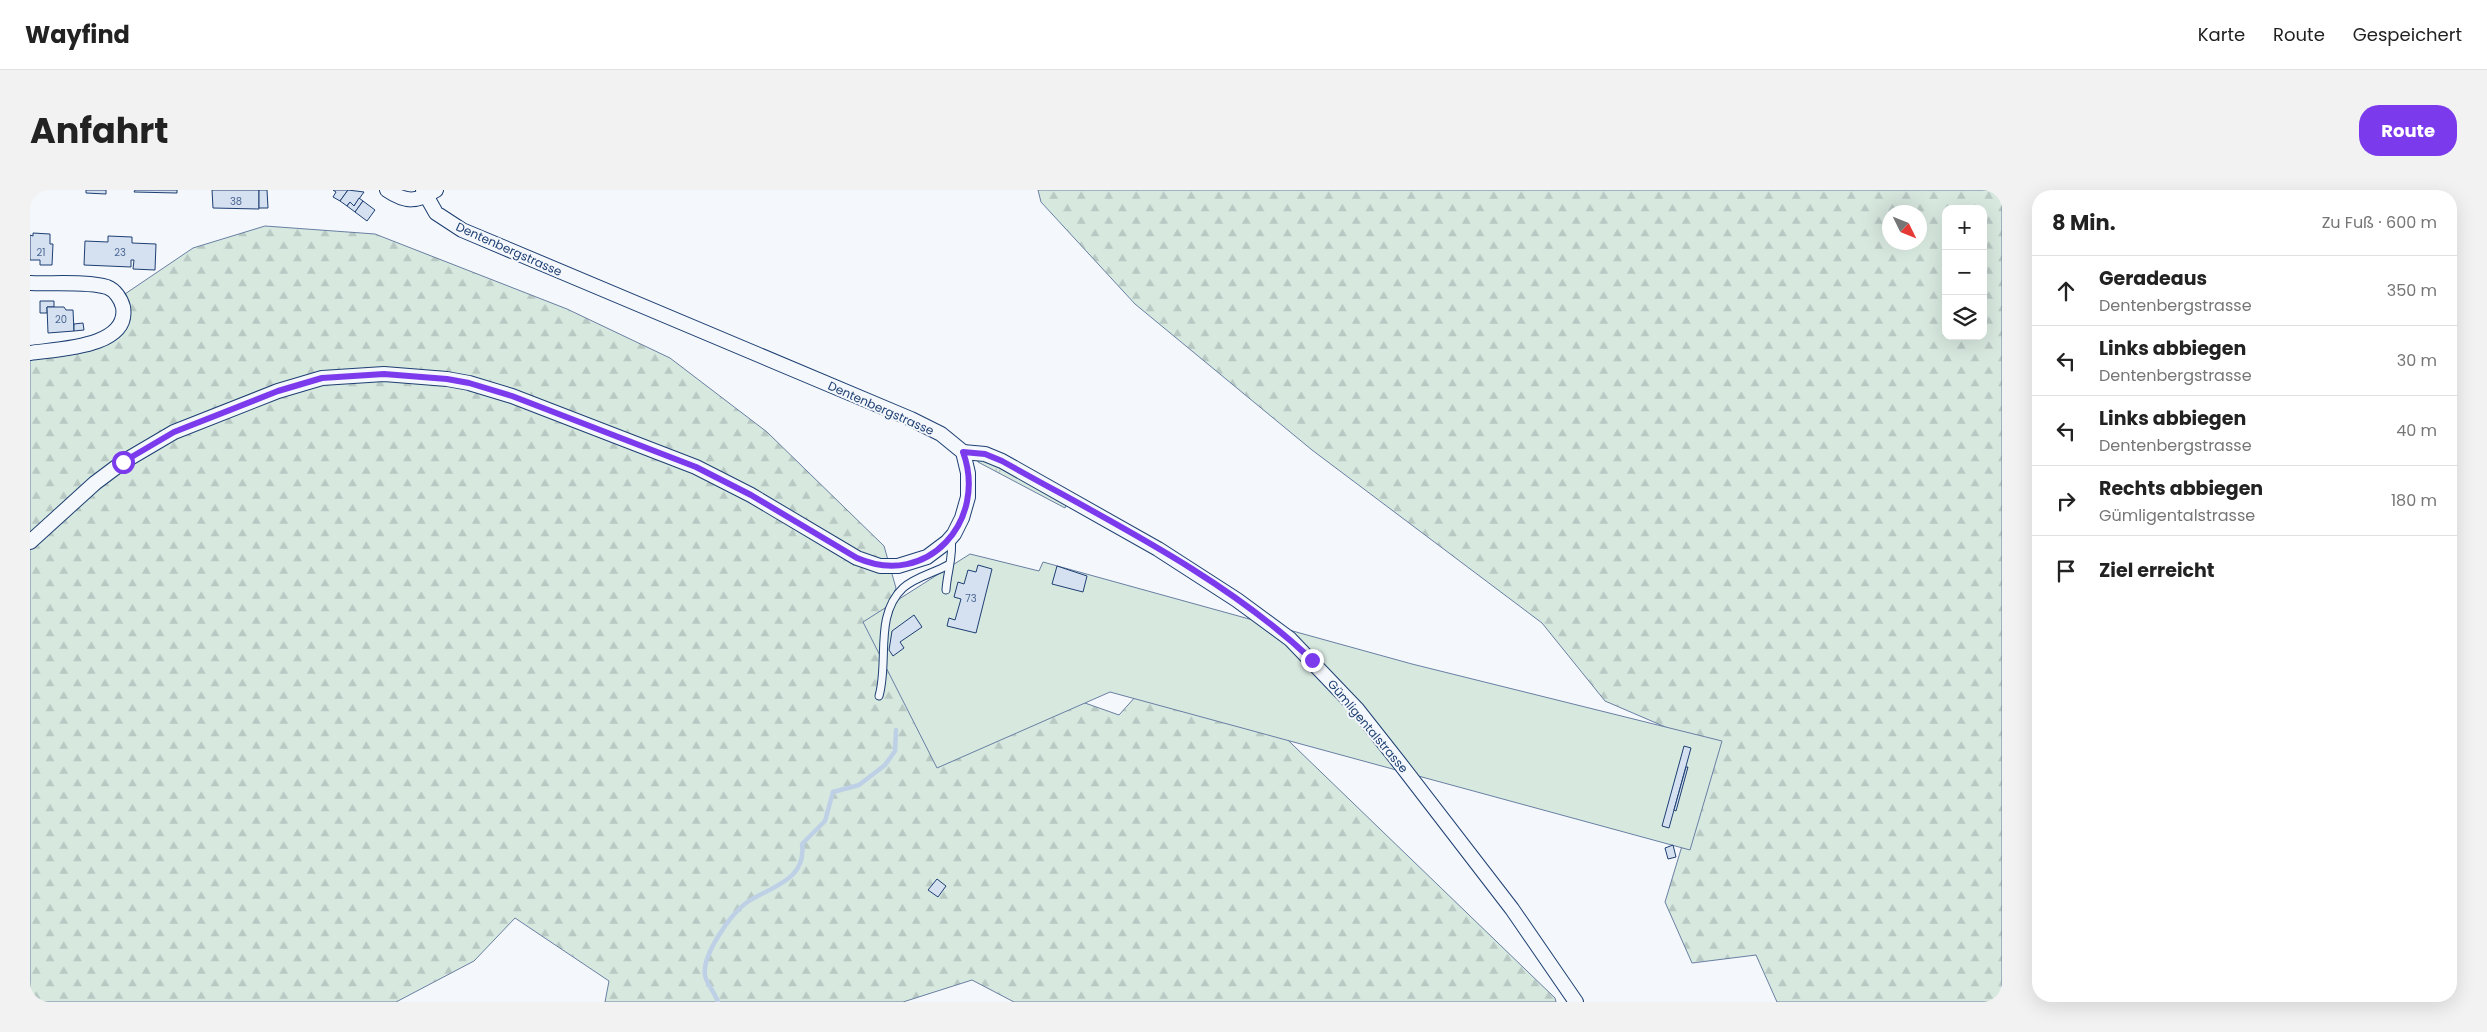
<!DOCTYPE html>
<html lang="de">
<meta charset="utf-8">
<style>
:root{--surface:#fff;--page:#f2f2f2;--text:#222;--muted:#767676;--line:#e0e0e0;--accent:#7c3aed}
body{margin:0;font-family:Poppins,sans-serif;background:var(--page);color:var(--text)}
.controls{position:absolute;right:15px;top:15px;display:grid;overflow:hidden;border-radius:10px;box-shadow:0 5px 20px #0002}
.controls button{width:45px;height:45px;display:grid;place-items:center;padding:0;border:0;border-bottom:1px solid var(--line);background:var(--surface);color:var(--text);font:25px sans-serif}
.compass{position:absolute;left:1852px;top:15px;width:45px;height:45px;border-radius:50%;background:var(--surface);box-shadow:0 5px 20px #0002;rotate:133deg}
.stop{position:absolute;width:15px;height:15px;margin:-11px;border:4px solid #7c3aed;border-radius:50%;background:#fff}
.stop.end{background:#7c3aed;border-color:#fff;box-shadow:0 1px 5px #0008}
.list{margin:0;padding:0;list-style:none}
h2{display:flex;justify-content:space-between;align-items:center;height:65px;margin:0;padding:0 20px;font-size:21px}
h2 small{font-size:16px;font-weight:400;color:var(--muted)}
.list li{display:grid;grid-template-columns:32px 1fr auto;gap:15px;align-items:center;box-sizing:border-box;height:70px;padding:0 20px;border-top:1px solid var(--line)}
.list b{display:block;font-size:19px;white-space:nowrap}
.list p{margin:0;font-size:16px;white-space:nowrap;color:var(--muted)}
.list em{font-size:16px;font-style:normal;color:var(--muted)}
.icon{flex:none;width:28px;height:28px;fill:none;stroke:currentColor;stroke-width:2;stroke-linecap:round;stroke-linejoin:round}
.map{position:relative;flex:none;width:1972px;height:812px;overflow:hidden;border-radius:20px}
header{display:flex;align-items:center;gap:30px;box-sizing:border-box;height:70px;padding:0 25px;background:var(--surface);border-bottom:1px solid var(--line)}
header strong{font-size:24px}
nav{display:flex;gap:28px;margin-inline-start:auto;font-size:18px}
.intro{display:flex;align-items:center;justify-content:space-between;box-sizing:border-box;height:120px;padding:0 30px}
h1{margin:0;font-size:35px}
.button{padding:12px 22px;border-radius:20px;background:var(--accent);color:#fff;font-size:18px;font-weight:700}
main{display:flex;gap:30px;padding:0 30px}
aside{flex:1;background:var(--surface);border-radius:20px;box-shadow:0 5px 20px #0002}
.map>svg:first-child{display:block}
.grass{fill:url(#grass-tufts);stroke:#687fa3}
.forest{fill:url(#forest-firs);stroke:#687fa3;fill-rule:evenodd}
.green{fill:#d7e8df;stroke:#687fa3}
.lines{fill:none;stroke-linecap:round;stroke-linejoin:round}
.stream{stroke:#bed0e5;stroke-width:4.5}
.building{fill:#d5e0f0;stroke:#1d3f73}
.service-casing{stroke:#1d3f73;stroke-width:9}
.minor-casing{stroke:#1d3f73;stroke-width:16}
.service{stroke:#f4f7fb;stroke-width:7}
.minor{stroke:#f4f7fb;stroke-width:14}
.route{stroke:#7c3aed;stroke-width:6}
.labels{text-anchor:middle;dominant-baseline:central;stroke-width:4;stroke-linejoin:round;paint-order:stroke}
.number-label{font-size:10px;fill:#4b6792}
.street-label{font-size:12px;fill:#1d3f73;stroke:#f4f7fb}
</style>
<header>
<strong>Wayfind</strong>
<nav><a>Karte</a><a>Route</a><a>Gespeichert</a></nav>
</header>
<div class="intro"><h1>Anfahrt</h1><a class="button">Route</a></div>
<main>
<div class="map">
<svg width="1972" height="812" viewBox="0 0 1972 812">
<defs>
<pattern id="grass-tufts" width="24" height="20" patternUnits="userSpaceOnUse" patternTransform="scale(1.25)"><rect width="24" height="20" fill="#d7e8df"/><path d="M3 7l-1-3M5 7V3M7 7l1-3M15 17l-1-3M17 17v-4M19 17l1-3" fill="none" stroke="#b8c8c3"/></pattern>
<pattern id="forest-firs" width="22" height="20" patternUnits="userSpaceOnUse" patternTransform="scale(1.25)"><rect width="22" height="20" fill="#d7e8df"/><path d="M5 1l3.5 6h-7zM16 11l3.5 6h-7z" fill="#b8c8c3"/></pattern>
</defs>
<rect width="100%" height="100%" fill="#f4f7fb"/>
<path class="grass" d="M947,269L964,272L1038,312L1035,318L948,272Z"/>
<g class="forest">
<path d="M1008,0H1972V812H1747L1726,765L1662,773L1635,712L1682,557L1575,511L1512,433L1282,260L1105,114L1011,12ZM1916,19H1953V146H1916ZM1860,22H1890V52H1860Z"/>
<path d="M235,36L345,44L537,119L640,168L737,242L854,356L866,398L857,419L984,488L1089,525L1124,486L1234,527L1525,808L1526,812H984L942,790L873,812H575L579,791L485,728L444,771L366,812H0V163L83,143L89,108L163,58Z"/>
</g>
<path class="green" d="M940,364L1009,381L1013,372L1382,474L1692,551L1660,660L1080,502L907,578L833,432Z"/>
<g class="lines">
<path class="stream" d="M688,812C685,803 675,791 675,785C672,765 700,725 716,713C739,697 777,691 772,654L795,631L803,602L829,595L855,575L865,561L866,540"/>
</g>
<g class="building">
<path d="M56,0H76V4L56,3Z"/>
<path d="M105,0H147V3L104,2Z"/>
<path d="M182,0H229V19L183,18Z"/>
<path d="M229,0H237L238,18H229Z"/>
<path d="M303,0H318L310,11L303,7L306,2Z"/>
<path d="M318,0L334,2L324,16L320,12L317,16L310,11Z"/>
<path d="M329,8L333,11L325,22L317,16L320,12L324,16Z"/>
<path d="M333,11L345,20L337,31L325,22Z"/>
<path d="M3,43L20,44V54H23L22,75H10V70H0V45L3,46Z"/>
<path d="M78,46L102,47V53L126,54L125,80L103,79L104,70H101V77L54,75L55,51L78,52Z"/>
<path d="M10,111H24V117H17V123H10Z"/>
<path d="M17,117H34L36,120H43L44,141L18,143Z"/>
<path d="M53,133L54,140L44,141V134Z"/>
<path d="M948,375L962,379L946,443L917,436L919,428L925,430L931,409L924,407L928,392L934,394L938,380L946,382Z"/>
<path d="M1027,376L1057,386L1053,402L1022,394Z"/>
<path d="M884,425L892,437L870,452L874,458L863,466L859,460L862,441Z"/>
<path d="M1654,556L1661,558L1639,638L1632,636Z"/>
<path d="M1656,577H1658L1646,621L1644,620Z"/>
<path d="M1643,655L1646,667L1638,669L1635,658Z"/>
<path d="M907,689L916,696L908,707L898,700Z"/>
</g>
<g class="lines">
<g class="service-casing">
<g id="service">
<path d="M916,400C917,383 924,364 921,349"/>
<path d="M849,506C859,472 844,425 873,398C885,387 904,383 918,375"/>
</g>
</g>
<g class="minor-casing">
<g id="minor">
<path d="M357,0C376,13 387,12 406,0"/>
<path d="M0,93C20,94 59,91 77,97C85,100 91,109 93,117C100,158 26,159 0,163"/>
<path d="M933,262L955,264L972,271L1128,359L1207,410L1260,449L1327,519L1368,571L1482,719L1546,812"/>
<path d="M0,352L65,293L93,272L144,242L248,201L292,188L354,184L417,189L439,193L482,206L666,277L721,305L827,368L850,376H868L897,367L917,352L924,344L932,328L938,307V283L933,262L911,244L881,229L432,40L406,23L393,0"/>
</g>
</g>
<use href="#service" class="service"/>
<use href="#minor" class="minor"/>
</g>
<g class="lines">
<path class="route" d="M93,272L144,242L248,201L292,188L354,184L417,189L439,193L482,206L666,277L721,305L827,368C898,399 958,330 933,262L955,264L972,271C1077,330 1195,387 1282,470"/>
</g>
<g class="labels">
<g class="number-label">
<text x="206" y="11">38</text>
<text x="11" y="62">21</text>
<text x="90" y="62">23</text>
<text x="31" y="129">20</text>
<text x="941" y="408">73</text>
</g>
<g class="street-label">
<text transform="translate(479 59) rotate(24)">Dentenbergstrasse</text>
<text transform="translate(851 218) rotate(24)">Dentenbergstrasse</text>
<text transform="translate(1338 536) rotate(50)">Gümligentalstrasse</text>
</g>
</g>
</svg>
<div class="controls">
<button>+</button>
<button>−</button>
<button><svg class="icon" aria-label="layers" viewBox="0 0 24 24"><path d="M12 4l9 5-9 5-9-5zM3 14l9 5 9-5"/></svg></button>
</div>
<svg class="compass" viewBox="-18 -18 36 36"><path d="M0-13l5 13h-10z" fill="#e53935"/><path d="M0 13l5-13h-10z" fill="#767676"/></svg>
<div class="stop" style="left:93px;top:272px"></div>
<div class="stop end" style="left:1282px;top:470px"></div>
</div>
<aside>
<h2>8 Min.<small>Zu Fuß · 600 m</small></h2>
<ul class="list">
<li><svg class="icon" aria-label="ahead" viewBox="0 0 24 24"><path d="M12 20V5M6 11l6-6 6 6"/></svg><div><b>Geradeaus</b><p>Dentenbergstrasse</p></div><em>350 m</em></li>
<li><svg class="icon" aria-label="left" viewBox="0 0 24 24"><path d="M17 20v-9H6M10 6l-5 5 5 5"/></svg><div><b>Links abbiegen</b><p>Dentenbergstrasse</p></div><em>30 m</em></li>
<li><svg class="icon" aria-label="left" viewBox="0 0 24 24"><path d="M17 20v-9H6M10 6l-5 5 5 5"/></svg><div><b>Links abbiegen</b><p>Dentenbergstrasse</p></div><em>40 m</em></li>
<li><svg class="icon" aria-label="right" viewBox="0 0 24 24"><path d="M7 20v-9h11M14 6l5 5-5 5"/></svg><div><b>Rechts abbiegen</b><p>Gümligentalstrasse</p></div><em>180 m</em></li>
<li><svg class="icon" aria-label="arrive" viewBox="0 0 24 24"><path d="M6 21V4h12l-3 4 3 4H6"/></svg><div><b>Ziel erreicht</b></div></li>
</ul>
</aside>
</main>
